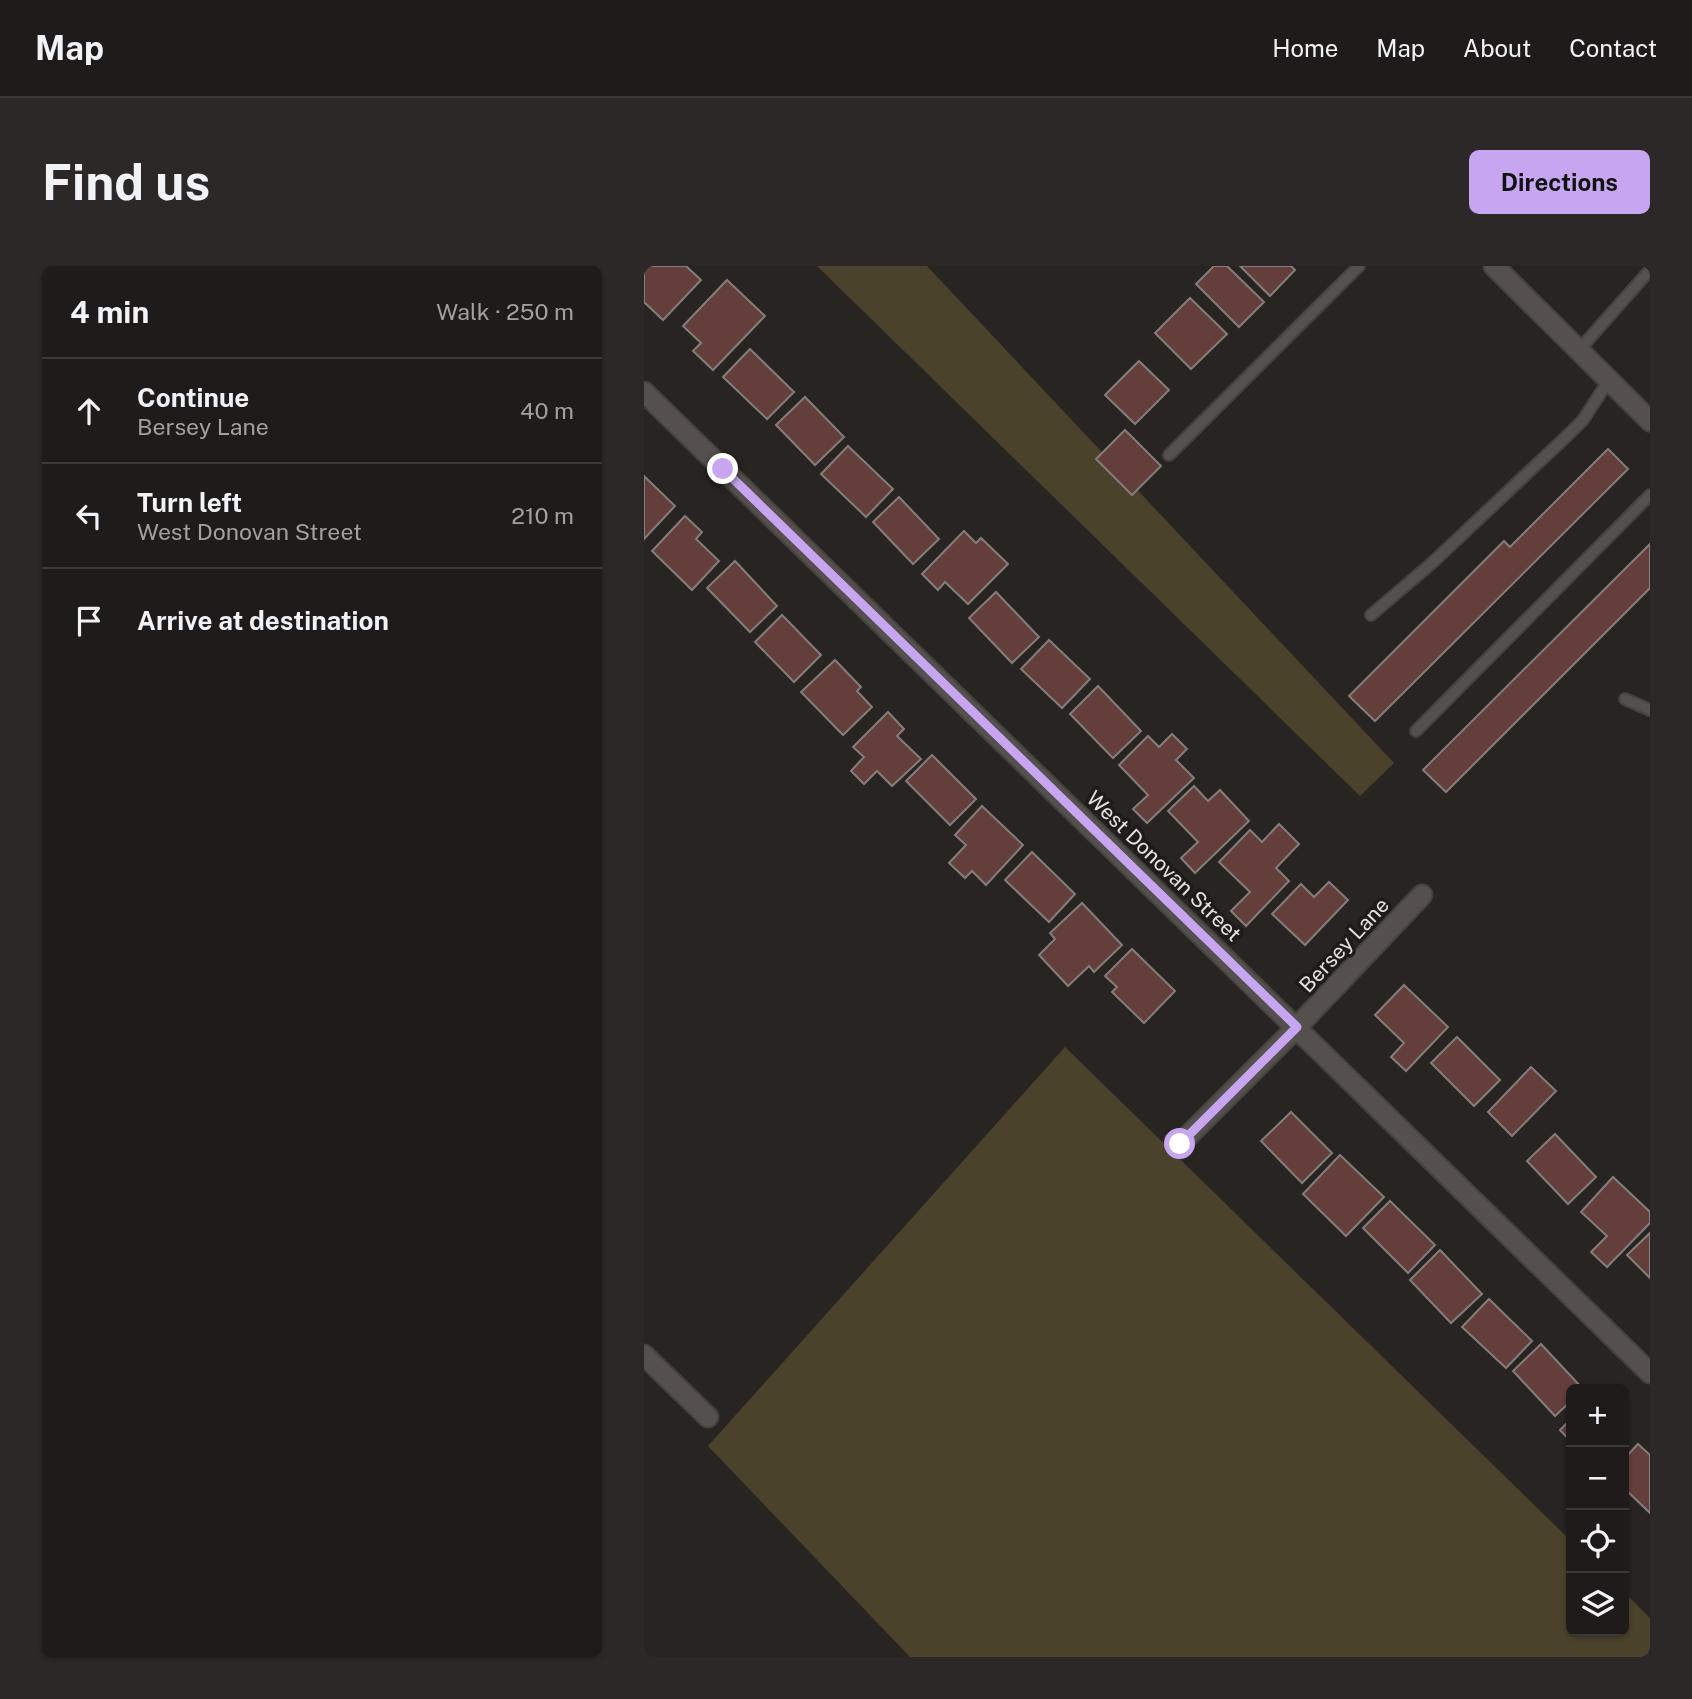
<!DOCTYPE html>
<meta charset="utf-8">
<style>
:root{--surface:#1e1b1a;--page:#2b2827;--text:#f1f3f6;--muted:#a1a1a2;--line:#3c3939;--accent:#c6a6f0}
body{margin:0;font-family:"Public Sans",sans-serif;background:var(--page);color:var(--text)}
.controls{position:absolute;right:21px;bottom:21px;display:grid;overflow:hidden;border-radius:10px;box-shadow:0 2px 5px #0004}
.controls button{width:63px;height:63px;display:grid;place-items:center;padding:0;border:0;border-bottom:2px solid var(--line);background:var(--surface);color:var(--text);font:35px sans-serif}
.stop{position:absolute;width:21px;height:21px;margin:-16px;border:5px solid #c6a6f0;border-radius:50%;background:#fff}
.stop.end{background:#c6a6f0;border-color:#fff;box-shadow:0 2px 7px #0008}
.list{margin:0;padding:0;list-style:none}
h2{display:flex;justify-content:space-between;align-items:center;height:91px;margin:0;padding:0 28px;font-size:30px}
h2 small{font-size:23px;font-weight:400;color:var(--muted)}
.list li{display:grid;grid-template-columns:46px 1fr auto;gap:21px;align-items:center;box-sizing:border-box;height:105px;padding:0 28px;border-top:2px solid var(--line)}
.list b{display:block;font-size:26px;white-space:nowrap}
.list p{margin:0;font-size:23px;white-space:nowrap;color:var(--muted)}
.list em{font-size:23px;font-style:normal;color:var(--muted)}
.icon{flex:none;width:38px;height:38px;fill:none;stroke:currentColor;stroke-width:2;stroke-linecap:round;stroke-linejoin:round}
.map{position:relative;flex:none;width:1006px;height:1391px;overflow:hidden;border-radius:10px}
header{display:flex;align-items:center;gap:42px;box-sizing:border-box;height:98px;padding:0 35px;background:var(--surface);border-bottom:2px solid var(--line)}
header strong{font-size:33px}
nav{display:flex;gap:38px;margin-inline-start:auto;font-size:24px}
.intro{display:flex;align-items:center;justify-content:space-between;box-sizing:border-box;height:168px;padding:0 42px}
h1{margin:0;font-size:49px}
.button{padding:18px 32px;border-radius:10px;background:var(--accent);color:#111;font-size:24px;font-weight:700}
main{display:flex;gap:42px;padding:0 42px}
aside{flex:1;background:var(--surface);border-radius:10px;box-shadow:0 2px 5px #0004}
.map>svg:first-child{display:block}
.green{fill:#4b422c}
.building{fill:#643e3a;stroke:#837d7c;stroke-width:2}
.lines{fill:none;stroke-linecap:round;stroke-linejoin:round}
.service-casing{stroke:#44413f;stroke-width:14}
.minor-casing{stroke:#44413f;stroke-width:23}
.service{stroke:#55504e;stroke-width:10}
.minor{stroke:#55504e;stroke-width:19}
.route{stroke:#c6a6f0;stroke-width:9}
.labels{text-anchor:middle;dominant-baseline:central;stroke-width:7;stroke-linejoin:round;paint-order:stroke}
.street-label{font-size:21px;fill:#e5e2e1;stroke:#1f1b19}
</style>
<header>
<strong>Map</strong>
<nav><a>Home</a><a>Map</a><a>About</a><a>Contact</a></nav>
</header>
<div class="intro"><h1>Find us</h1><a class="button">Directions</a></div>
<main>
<aside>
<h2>4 min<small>Walk · 250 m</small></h2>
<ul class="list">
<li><svg class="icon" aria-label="ahead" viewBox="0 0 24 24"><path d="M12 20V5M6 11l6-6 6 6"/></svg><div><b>Continue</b><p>Bersey Lane</p></div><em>40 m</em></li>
<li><svg class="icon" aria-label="left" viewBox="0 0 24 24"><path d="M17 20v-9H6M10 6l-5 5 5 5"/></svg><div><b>Turn left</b><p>West Donovan Street</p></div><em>210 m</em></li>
<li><svg class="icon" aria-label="arrive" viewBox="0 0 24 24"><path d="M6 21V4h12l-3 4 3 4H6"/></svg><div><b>Arrive at destination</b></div></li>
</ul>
</aside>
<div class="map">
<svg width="1006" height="1391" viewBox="0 0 1006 1391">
<rect width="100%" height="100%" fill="#282422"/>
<g class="green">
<path d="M173,0H283L750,497L716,530Z"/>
<path d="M421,781L927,1275V1365H980V1326L1006,1352V1391H266L64,1180Z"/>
</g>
<g class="building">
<path d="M0,0H42L57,14L19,54L0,36Z"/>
<path d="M570,0H583L620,36L595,61L552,18Z"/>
<path d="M596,0H647L651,4L626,30Z"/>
<path d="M83,14L121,50L69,104L49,85L57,77L39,60Z"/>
<path d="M546,32L583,68L547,103L511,67Z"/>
<path d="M106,83L150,126L123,153L79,111Z"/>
<path d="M495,95L525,124L491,158L461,129Z"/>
<path d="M161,131L200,171L171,199L132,159Z"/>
<path d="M481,164L517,200L488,229L452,193Z"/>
<path d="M204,180L249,223L222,251L177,208Z"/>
<path d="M964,183L984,203L731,455L705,430L860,275L866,281Z"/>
<path d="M0,210L31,240L0,273Z"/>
<path d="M255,231L295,273L269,298L229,256Z"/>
<path d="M41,250L58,266L52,273L75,295L48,324L8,285Z"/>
<path d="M320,265L332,277L337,272L364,298L324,338L301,316L294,324L278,308Z"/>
<path d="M1006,278V322L802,526L779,504Z"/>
<path d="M91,295L133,340L106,366L63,322Z"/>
<path d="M352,326L395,371L368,397L325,352Z"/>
<path d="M138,349L177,389L150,416L111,376Z"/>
<path d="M405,374L446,413L418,442L377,403Z"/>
<path d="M191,394L217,421L213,425L228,441L199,469L157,426Z"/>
<path d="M454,420L497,465L469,492L426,448Z"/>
<path d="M244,446L260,463L253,470L277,493L248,520L233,505L220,518L207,505L220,491L209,481Z"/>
<path d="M528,468L543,483L532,494L550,512L503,557L489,543L504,529L475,499L504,470L515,481Z"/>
<path d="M288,489L332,533L306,559L262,515Z"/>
<path d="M550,520L564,535L576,524L605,555L551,607L537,592L554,576L524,545Z"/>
<path d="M338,540L379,579L342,619L328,605L321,612L305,597L322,579L311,569Z"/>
<path d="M635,558L655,578L632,602L645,615L602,660L587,645L606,626L575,596L606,564L618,576Z"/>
<path d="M388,586L431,628L405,656L361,614Z"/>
<path d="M685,616L704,634L661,679L628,648L657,618L670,631Z"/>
<path d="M438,637L478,679L450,706L445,700L424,720L395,689L411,673L406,667Z"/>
<path d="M488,683L531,725L500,757L468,726L473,721L461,710Z"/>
<path d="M760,719L804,761L762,805L747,791L760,777L731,749Z"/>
<path d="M813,771L856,814L830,840L787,797Z"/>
<path d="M887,801L912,825L868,870L844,846Z"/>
<path d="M647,846L688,887L658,917L617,875Z"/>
<path d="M911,868L952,911L924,938L883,895Z"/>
<path d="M696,889L740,931L702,970L659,928Z"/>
<path d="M969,911L1006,946V957L963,1001L947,986L963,970L937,946Z"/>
<path d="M746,935L791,979L764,1007L719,962Z"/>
<path d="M1006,967V1012L983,989Z"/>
<path d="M796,984L838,1028L807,1057L766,1014Z"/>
<path d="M845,1033L888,1075L862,1102L818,1061Z"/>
<path d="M897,1078L939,1123H927V1135L911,1150L869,1105Z"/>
<path d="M927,1153V1176L916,1164Z"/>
<path d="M994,1178L1006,1189V1247L980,1222V1193Z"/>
</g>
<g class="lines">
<g class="service-casing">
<g id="service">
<path d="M935,84L1006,4"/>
<path d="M525,189L715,0"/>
<path d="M727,349L788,297L926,167L939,154L965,114"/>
<path d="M981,433L1006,444"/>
<path d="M772,465L1006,229"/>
</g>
</g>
<g class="minor-casing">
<g id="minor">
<path d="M850,0L1006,155"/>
<path d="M0,126L1006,1107"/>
<path d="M536,878L653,761L778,629"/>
<path d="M0,1089L64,1151"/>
</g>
</g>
<use href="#service" class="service"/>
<use href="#minor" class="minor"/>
</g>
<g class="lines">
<path class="route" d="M79,203L653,761L536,878"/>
</g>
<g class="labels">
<g class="street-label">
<text transform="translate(520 600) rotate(44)">West Donovan Street</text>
<text transform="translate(700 679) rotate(-47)">Bersey Lane</text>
</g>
</g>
</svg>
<div class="controls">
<button>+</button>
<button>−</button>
<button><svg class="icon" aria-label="locate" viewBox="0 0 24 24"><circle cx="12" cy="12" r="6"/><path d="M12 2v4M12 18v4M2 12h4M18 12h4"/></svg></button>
<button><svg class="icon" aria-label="layers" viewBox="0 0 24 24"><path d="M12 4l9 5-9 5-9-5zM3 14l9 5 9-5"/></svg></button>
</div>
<div class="stop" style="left:536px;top:878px"></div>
<div class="stop end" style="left:79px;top:203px"></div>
</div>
</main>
